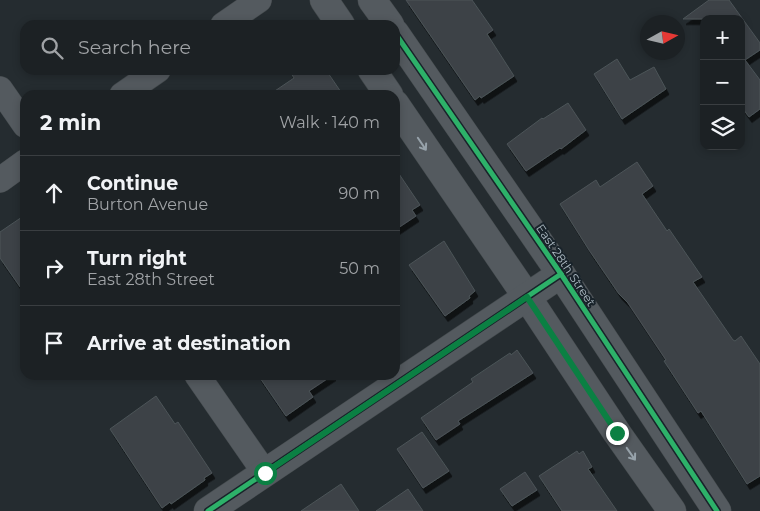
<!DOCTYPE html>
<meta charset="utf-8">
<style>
:root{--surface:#1c2124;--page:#25292c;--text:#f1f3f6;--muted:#a0a3a6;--line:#3a3e41}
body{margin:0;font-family:Montserrat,sans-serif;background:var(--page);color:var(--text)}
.controls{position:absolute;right:15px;top:15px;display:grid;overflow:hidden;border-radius:10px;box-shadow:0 2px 8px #0003}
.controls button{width:45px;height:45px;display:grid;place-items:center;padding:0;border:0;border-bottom:1px solid var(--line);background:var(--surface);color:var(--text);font:25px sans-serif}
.compass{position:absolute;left:640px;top:15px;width:45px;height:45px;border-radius:50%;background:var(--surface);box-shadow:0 2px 8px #0003;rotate:82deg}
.stop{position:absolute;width:15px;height:15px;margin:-11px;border:4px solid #0b8043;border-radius:50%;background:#fff}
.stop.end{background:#0b8043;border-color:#fff;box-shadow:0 1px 5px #0008}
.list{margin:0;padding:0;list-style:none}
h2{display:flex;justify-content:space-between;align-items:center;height:65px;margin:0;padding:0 20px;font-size:21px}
h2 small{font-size:16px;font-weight:400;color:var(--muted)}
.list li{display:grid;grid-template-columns:32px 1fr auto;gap:15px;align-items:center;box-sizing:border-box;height:75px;padding:0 20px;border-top:1px solid var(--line)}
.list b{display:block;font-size:19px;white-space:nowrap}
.list p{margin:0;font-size:16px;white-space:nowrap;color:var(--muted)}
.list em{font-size:16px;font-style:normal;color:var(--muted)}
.icon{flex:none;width:28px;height:28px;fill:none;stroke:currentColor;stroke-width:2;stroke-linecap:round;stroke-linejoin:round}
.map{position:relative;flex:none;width:760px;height:511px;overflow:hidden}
.search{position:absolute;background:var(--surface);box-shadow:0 2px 8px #0003;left:20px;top:20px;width:380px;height:55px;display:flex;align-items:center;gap:12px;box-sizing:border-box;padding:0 18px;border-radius:15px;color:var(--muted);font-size:19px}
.panel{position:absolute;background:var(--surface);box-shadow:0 2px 8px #0003;left:20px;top:90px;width:380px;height:290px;border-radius:15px}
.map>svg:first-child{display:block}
.building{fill:#3d4347;stroke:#4c5458;filter:url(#shadow)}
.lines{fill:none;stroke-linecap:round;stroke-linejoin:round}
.minor-casing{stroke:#42484b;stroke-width:26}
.tertiary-casing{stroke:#42484b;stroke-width:29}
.minor{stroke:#545a5f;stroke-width:25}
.tertiary{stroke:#545a5f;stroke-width:28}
.cycleway-casing{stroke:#19232a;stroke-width:8}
.cycleway{stroke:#2db169;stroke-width:5}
.oneway{stroke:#97a2aa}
.route{stroke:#0b8043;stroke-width:6}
.labels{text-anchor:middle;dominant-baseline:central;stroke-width:4;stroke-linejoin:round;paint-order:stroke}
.street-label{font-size:12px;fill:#adbac3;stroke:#19232a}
</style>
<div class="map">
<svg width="760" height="511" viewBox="0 0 760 511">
<defs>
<filter id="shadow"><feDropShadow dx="3" dy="5.5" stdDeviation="0" flood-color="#0009"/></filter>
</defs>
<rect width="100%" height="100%" fill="#252c30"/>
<g class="building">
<path d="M406,0H472L493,30L487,34L514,76L481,98L480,96L475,100Z"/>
<path d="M709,0H729L760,43V50L745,60L760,80V109L749,117L741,106V19H683Z"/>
<path d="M617,59L630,80L654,67L666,89L622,119L594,74Z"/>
<path d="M289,70H326L343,95H269L294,78Z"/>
<path d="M568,103L586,130L561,149L560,148L526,171L507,144L542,118L543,119Z"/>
<path d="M637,162L653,186L642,194L667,231L669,229L702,277L693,282L733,340L735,341L741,336L760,364V476L747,484L701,411L698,413L664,361L666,360L628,303L619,294L589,250L560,204L596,180L600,187Z"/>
<path d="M395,168L420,205L412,210L416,216L395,230Z"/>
<path d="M25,215V294L0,258V232Z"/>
<path d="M444,241L475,291L469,296L470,298L445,316L409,265Z"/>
<path d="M517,350L533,373L458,421L460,424L436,440L421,418L473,382L471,379L510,353L511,355Z"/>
<path d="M258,375H333L309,391L313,397L286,416Z"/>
<path d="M156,396L175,424L178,422L212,473L204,478L205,480L171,504L170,502L162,508L110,429Z"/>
<path d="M422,432L449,471L423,488L397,449Z"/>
<path d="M577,451L579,454L583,451L592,467L588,469L617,511H562L539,476Z"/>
<path d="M525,472L537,490L512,506L500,489Z"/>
<path d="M341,484L359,511H301Z"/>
<path d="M408,489L423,511H376Z"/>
</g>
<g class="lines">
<g class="minor-casing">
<g id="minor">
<path d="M223,25L259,0"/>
<path d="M0,89L25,125"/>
<path d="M122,95L158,70"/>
<path d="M0,180L25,162"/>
<path d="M197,375L265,473"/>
</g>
</g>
<g class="tertiary-casing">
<g id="tertiary">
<path d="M324,0L341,25"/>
<path d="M372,0L390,25"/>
<path d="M395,33L561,274L717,511"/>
<path d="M372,70L389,95"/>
<path d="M395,104L527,297L617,433L672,511"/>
<path d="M208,511L561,274"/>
</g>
</g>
<use href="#minor" class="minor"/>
<use href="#tertiary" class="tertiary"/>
<g class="cycleway-casing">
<g id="cycleway">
<path d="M395,33L561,274L717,511"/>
<path d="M208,511L561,274"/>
</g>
</g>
<use href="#cycleway" class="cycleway"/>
</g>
<defs><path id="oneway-shaft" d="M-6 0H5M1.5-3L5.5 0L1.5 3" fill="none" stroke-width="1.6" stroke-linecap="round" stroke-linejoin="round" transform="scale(1.25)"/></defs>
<g class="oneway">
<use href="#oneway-shaft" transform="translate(422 144) rotate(56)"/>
<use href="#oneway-shaft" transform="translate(631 454) rotate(55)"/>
</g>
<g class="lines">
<path class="route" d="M265,473L527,297L617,433"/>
</g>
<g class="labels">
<g class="street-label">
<text transform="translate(566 265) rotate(56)">East 28th Street</text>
</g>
</g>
</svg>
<div class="controls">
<button>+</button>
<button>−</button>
<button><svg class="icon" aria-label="layers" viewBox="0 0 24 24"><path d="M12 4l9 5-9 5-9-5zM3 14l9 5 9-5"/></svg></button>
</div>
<svg class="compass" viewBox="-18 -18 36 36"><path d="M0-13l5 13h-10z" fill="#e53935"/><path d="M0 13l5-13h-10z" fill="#a0a3a6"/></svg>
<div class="stop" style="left:265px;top:473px"></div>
<div class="stop end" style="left:617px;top:433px"></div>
<div class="search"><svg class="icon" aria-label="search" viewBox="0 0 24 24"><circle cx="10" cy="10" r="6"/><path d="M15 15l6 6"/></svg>Search here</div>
<section class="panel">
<h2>2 min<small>Walk · 140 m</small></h2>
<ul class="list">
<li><svg class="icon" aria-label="ahead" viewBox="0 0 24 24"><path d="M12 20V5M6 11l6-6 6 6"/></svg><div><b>Continue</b><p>Burton Avenue</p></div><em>90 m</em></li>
<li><svg class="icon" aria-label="right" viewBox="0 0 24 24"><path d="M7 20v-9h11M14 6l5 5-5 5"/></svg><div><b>Turn right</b><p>East 28th Street</p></div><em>50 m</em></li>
<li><svg class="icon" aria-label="arrive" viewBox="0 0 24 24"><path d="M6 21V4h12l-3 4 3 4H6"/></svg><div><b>Arrive at destination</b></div></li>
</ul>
</section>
</div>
